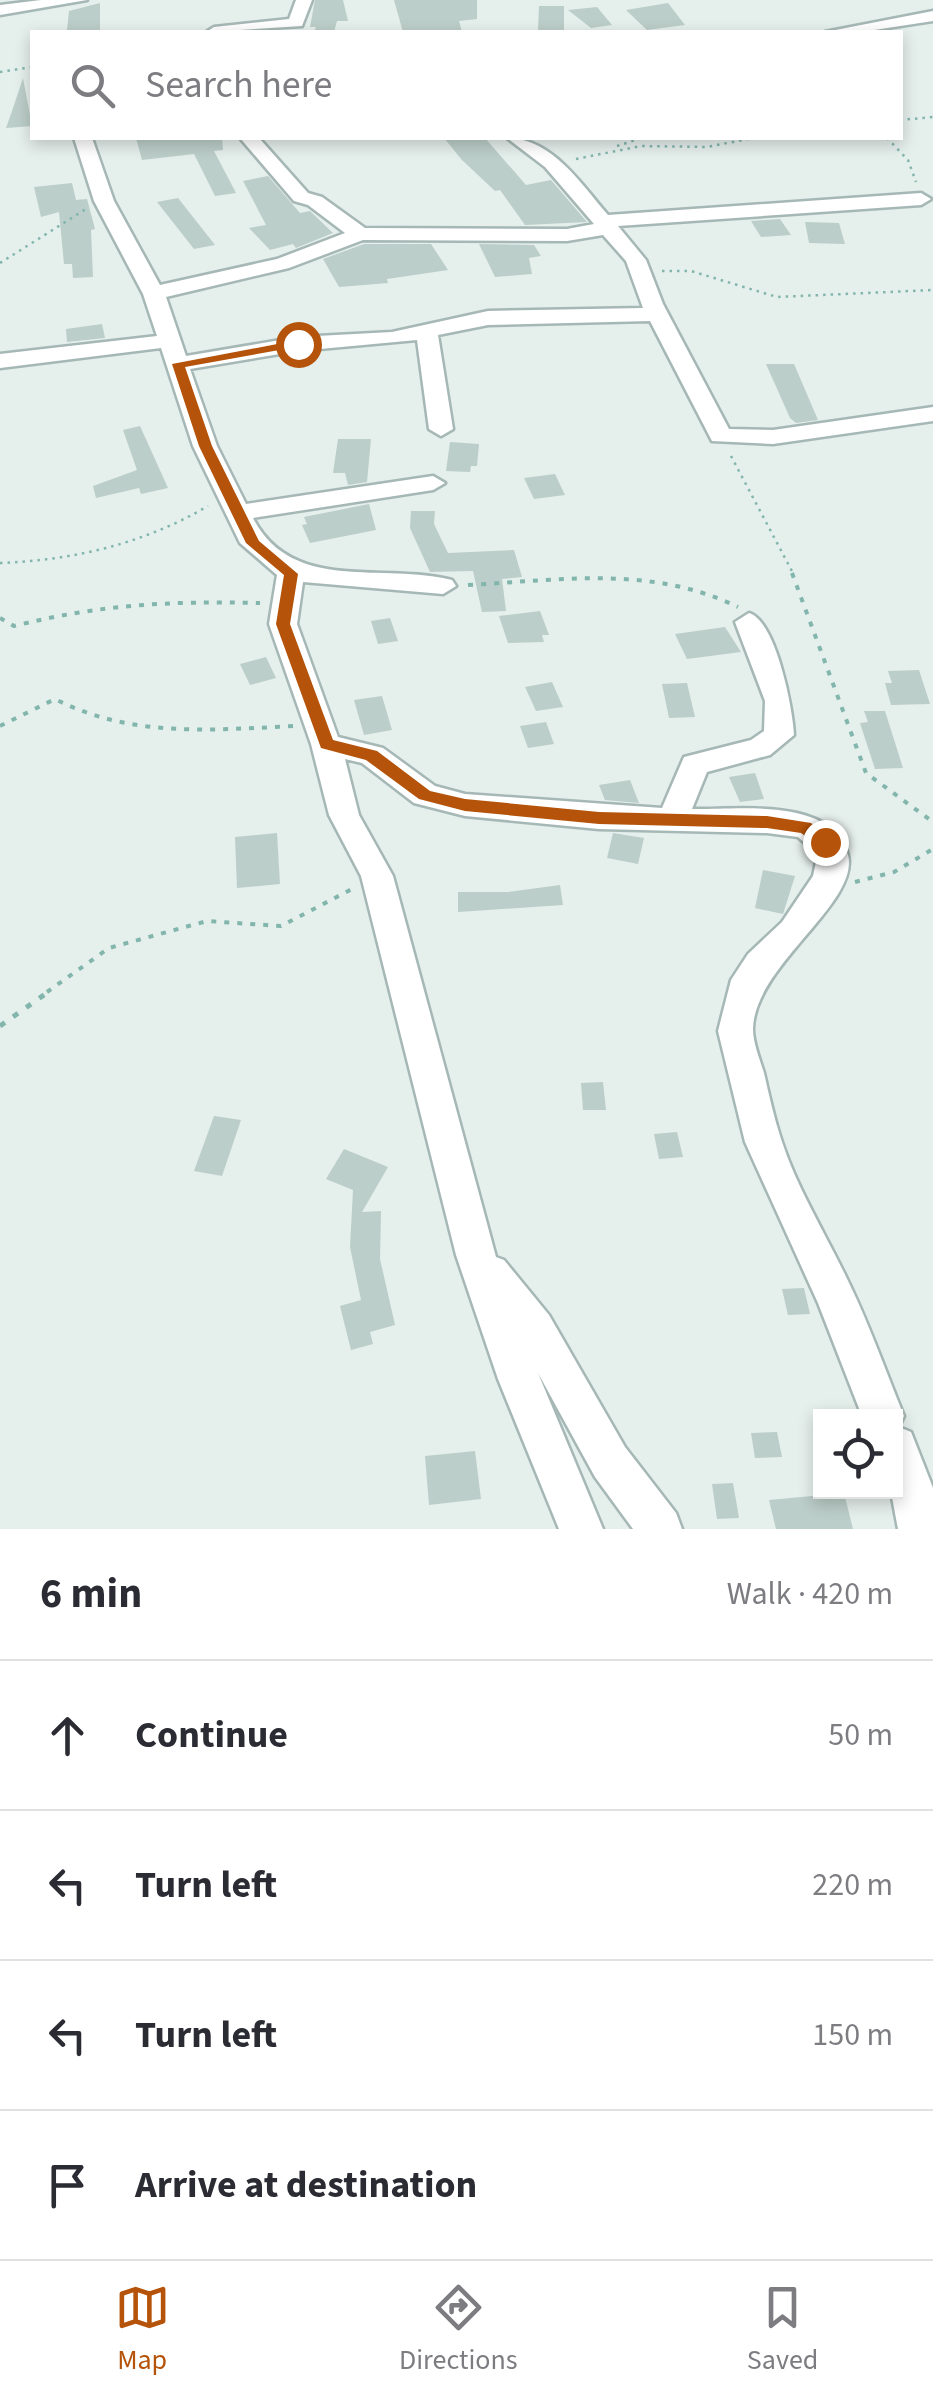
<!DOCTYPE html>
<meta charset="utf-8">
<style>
:root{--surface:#fff;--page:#f2f2f3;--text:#2b2b33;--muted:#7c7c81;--line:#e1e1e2;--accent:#b45309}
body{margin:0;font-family:"Source Sans 3",sans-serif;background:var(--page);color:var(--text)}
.controls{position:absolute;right:30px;bottom:30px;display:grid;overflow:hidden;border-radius:0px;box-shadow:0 5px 15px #0003}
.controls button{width:90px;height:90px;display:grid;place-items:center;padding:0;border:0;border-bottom:2px solid var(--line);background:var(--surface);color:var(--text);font:50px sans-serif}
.stop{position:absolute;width:30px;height:30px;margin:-22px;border:8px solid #b45309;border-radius:50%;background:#fff}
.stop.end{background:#b45309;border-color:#fff;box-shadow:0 2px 10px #0008}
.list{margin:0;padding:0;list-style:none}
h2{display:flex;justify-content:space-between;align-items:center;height:130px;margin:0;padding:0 40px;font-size:42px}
h2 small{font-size:32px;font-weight:400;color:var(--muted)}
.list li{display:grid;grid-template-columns:65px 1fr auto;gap:30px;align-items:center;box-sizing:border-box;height:150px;padding:0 40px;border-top:2px solid var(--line)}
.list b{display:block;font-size:38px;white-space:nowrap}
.list em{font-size:32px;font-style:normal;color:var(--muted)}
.icon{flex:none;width:55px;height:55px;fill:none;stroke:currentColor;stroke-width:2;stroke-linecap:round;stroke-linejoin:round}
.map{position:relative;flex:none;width:933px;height:1529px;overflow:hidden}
.search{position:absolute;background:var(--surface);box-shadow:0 5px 15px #0003;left:30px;right:30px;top:30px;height:110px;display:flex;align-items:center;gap:25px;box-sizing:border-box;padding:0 35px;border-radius:0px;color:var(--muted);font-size:38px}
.sheet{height:730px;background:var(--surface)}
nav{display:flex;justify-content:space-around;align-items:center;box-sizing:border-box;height:140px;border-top:2px solid var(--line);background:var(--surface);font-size:28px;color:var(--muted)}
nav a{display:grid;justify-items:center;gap:5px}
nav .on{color:var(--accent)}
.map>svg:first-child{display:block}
.building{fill:#bccec9}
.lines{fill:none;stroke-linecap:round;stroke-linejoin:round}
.minor-casing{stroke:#a6b8b5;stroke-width:5}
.path-far2{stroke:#82b6ad;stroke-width:2.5;stroke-dasharray:2.5 5;stroke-linecap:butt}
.path-far1{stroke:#82b6ad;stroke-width:4;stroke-dasharray:5 8;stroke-linecap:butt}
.path{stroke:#82b6ad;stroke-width:5;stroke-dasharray:6 10;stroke-linecap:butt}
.minor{fill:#fff;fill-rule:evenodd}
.route{fill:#b45309}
</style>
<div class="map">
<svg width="933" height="1529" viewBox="0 0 933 1529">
<rect width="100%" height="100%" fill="#e5efec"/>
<g class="building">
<path d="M315,0H343L348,21H337L334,32H314L316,27H310Z"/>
<path d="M394,0H477V19L459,21L462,32H403Z"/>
<path d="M100,3V32L67,30L69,11Z"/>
<path d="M668,3L685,25L647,30L626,10Z"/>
<path d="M539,6H564V30H538Z"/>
<path d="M597,7L612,25L591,28L568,10Z"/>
<path d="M23,78L32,126L6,128L11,114Z"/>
<path d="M136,138H222L223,150L214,151L236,193L215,196L194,154L142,160Z"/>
<path d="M444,138H485L526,185L551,180L587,222L525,225L500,190L495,191L462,160Z"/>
<path d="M268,176L300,213L310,211L333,233L296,248L293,244L270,250L249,228L266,225L243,181Z"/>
<path d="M72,183L76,200L87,199L95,229L91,230L93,277L73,278L72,264H64L59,212L41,217L34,187Z"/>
<path d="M178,198L193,217L215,245L194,249L157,202Z"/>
<path d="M780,219L791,235L761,237L751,221Z"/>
<path d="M805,222L839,223L845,244L809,243Z"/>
<path d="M364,244H431L448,270L387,279L388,283L339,287L323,259Z"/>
<path d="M479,244L534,245L541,256L529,258L532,274L495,277Z"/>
<path d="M102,324L105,338L67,342L66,329Z"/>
<path d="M766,364H794L818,420L796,423L790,418Z"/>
<path d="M140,426L168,488L141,494L139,488L96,498L93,486L137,470L123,430Z"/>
<path d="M338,439H371L367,482L348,485L345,473H333Z"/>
<path d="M450,442L479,444L477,466H471L470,472L446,471Z"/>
<path d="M555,474L565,495L534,499L524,478Z"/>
<path d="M369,504L376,530L310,543L302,525L307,524L304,517Z"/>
<path d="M411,511H435L434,524L448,553L514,550L522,577L502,579L506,611L482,612L473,571L430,572L410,528Z"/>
<path d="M540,611L549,635H542L544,642L508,643L499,616Z"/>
<path d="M390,618L398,641L378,644L371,621Z"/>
<path d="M725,627L741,652L687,659L675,634Z"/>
<path d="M266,657L276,678L250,685L240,664Z"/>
<path d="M919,670L930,704L891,705L885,683H892L888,671Z"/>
<path d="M552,682L563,707L536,711L525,687Z"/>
<path d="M687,683L695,717L669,718L662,684Z"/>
<path d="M382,696L392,730L364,735L354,700Z"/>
<path d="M864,711H885L903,768L875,769L860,723L868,722Z"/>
<path d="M546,722L554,744L528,748L520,726Z"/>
<path d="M755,773L764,799L740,802L729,777Z"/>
<path d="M630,780L639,803L605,800L599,785Z"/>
<path d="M277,833L280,884L237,888L235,837Z"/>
<path d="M613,833L644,838L638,864L607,858Z"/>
<path d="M763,870L795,876L783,914L755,908Z"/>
<path d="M560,885L563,905L458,912V892H508Z"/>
<path d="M603,1082L606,1110H583L581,1083Z"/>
<path d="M214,1116L241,1120L222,1176L194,1171Z"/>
<path d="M677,1132L683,1157L659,1159L654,1134Z"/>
<path d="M344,1149L388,1167L362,1212L381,1211L380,1259L395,1325L370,1332L373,1344L351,1350L340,1306L361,1300L350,1247L353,1190L326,1179Z"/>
<path d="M804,1288L810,1314L788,1315L782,1289Z"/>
<path d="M777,1432L782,1457L755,1458L751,1433Z"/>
<path d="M475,1451L481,1499L429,1505L425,1456Z"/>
<path d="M733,1483L739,1518L717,1519L712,1484Z"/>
<path d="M844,1493L853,1529H776L769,1500Z"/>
</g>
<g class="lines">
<g class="minor-casing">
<g id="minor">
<path d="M41,0H87L0,15V5Z"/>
<path d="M296,0H312L302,26L206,32L214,27L289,19Z"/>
<path d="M933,11V21L861,32H825Z"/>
<path d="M74,138H92L114,201L160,285L277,259L345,233L308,205L294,201L240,138H259L308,193L322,197L365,228L567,229L594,224L545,167L507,138C552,138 581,184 608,215L921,193L931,199L921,205L618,226L646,260L663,304L729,429L773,430L933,407V421L773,444L712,441L650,321L488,325L438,335L453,429L441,436L429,429L417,340L298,351L190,369L217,446L246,504L433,476L445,483L433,490L253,518C292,594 383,562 452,580L456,586L443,594L303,582L297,624L338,737L383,748L435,786L465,794L662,808L684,757L751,740L764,731L765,701L735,622L749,613C776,621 793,709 794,735L770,755L707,772L692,809C737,810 833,796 848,855C860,903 754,966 753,1029C753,1043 760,1060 764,1073C769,1095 774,1118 781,1139C797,1189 827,1236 849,1283C870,1326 886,1372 904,1416L899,1427L911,1432L933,1488V1529H898L891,1492H896V1416H862L818,1303L745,1142L718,1031L731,980L748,954L782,922L813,876L817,857L813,850L798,837L767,833L599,829L465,816L414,803L362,763L345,759L359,815L393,876L496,1257L504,1260L549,1315L625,1447L676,1513L682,1529H633L595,1477L538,1373L603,1529H559L498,1379L456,1255L361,876L329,815L311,744L269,624L277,575L240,543L193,446L161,348L0,368V354L157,336L143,294L94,201ZM603,235L626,261L643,308L488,311L392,332L298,337L186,356L166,297L289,268L363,240L567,241Z"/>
</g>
</g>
<g class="path-far2">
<path d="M0,72L32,67"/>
<path d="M900,120L933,117"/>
<path d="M887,138L908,160L916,182"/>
<path d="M617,146L642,138"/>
<path d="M576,159L641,146L707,147L753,138"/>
<path d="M0,263L86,209"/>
<path d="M662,271H691L777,297L933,290"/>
<path d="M731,456L794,575"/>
<path d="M0,563C74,560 143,544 208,506"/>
</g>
<g class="path-far1">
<path d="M792,573L866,773L933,822"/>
<path d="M468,585C562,580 651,565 738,607"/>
<path d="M0,618L14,626C103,604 169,601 260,603"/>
<path d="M0,726L55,699C131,738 211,730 294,726"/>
<path d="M855,882L894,872L933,849"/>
<path d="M47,992L109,948L207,921L281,926L352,889"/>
</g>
<path class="path" d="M0,1026L51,990"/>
<use href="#minor" class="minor"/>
</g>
<path class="route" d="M298,340L302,346L185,367L212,446L259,541L298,574L290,624L333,740L377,751L430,791L465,799L599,812L767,816L811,823L831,838V846H819L801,833L767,828L599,824L465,811L419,799L366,760L321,748L276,624L284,575L246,543L199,446L172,364Z"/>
</svg>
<div class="controls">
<button><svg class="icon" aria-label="locate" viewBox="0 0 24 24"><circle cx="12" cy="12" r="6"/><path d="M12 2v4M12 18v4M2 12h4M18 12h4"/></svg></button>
</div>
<div class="stop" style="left:298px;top:344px"></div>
<div class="stop end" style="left:825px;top:842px"></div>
<div class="search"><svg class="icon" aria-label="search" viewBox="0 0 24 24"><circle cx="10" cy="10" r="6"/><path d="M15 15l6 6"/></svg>Search here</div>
</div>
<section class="sheet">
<h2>6 min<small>Walk · 420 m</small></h2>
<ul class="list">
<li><svg class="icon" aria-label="ahead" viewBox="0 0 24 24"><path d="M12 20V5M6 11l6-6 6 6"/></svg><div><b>Continue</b></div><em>50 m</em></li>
<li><svg class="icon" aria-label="left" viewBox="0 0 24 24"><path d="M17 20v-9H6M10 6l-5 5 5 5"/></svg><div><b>Turn left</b></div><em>220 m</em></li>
<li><svg class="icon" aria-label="left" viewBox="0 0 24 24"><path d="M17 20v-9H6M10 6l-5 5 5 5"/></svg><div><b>Turn left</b></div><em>150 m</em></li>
<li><svg class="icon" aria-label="arrive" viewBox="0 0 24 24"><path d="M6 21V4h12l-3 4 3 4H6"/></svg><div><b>Arrive at destination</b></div></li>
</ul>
</section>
<nav>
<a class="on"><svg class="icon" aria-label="map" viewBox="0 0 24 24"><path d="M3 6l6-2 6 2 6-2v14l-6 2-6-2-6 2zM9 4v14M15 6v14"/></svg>Map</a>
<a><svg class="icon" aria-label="directions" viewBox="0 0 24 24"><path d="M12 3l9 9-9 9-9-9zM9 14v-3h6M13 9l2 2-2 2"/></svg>Directions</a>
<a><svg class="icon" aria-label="saved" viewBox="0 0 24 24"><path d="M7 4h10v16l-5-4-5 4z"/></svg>Saved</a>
</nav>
